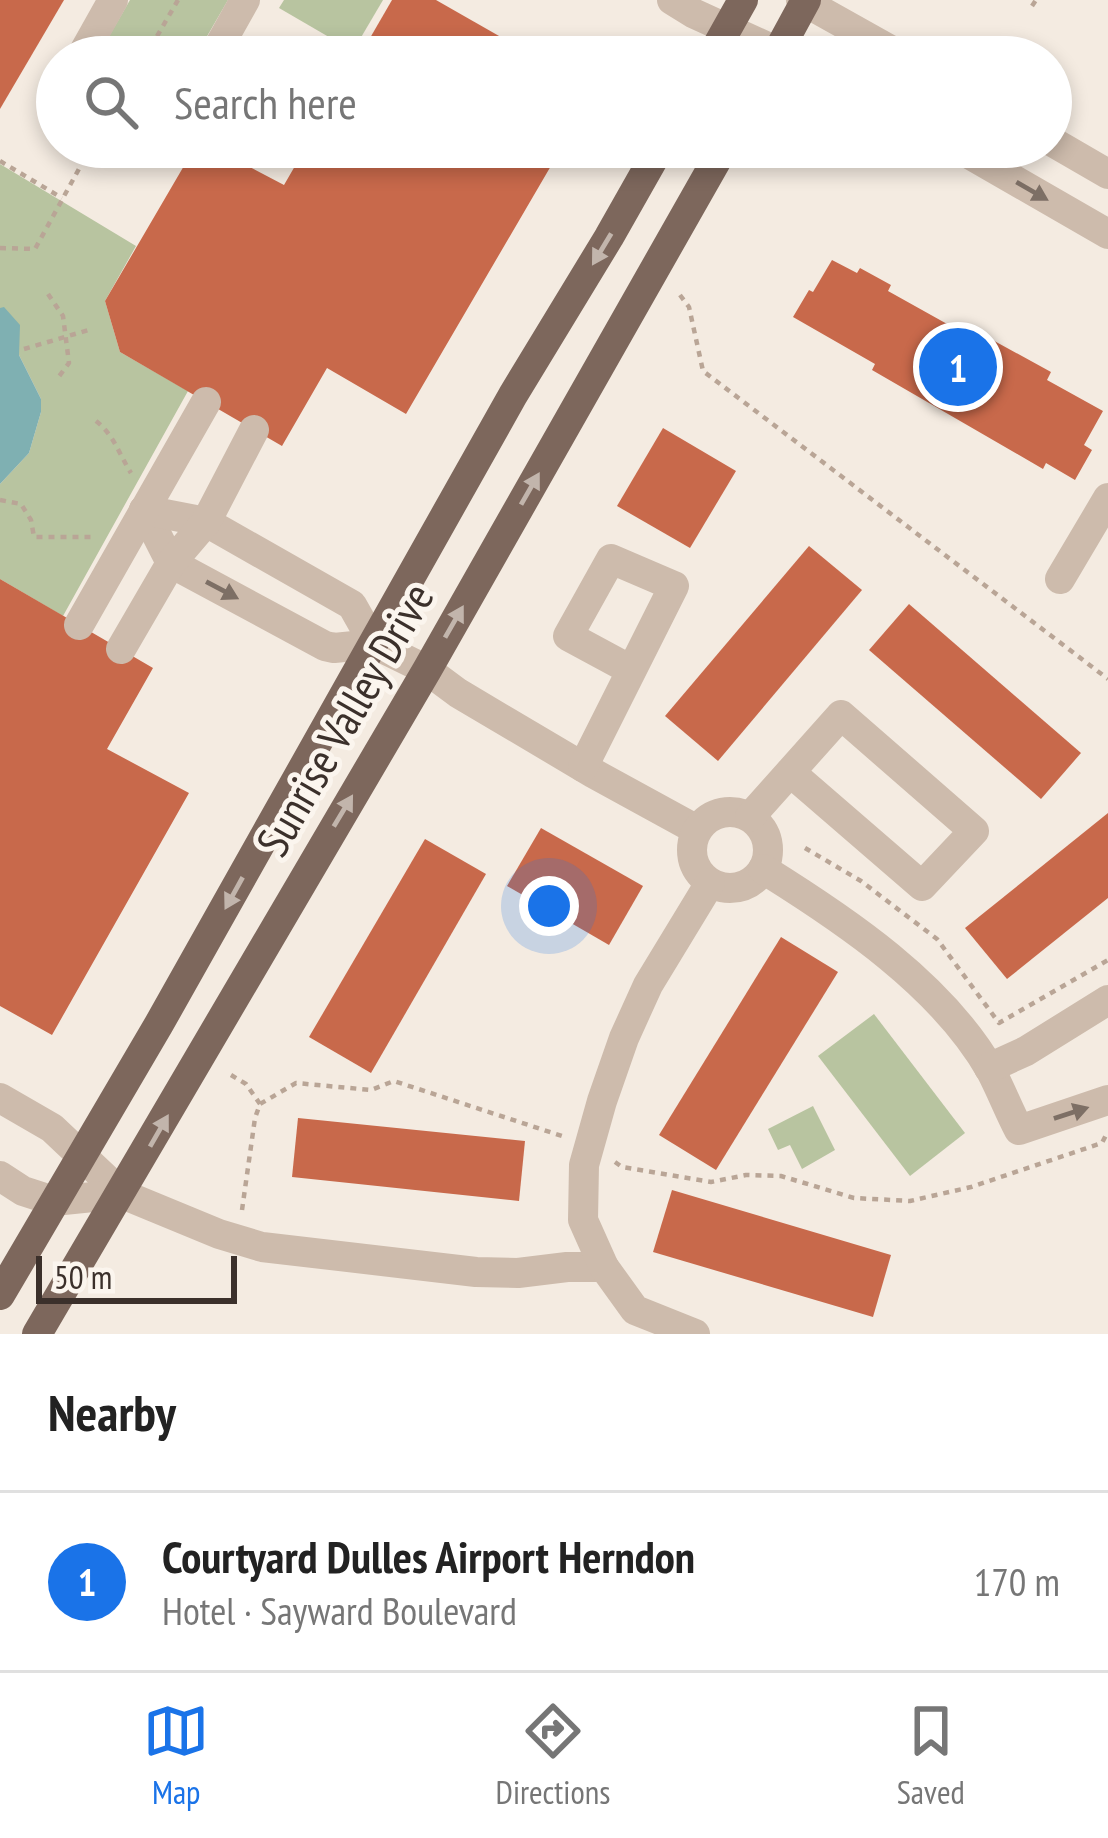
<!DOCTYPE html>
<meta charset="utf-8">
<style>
:root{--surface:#fff;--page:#f2f2f2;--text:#222;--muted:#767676;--line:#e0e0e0;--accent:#1a73e8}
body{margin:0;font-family:"PT Sans Narrow",sans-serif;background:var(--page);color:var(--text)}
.scale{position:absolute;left:36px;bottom:30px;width:201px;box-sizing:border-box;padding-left:12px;border:6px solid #3b302b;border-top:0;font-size:33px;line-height:42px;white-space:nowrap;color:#3b302b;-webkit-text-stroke:9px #fbf5ee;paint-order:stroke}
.you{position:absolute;left:549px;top:906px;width:42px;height:42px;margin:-30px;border:9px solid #fff;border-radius:50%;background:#1a73e8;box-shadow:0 0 0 18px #1a73e833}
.badge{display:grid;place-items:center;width:78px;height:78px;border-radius:50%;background:var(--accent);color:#fff;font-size:39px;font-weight:700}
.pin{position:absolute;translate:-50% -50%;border:6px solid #fff;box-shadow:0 3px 12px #0006}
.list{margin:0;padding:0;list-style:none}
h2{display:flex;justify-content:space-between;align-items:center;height:156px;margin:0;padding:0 48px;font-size:51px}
h2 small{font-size:39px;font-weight:400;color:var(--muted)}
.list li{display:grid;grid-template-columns:78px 1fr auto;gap:36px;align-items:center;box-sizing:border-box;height:180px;padding:0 48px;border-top:3px solid var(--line)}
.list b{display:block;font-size:45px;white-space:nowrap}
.list p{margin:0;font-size:39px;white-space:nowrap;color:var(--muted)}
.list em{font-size:39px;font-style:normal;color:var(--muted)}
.icon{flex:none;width:66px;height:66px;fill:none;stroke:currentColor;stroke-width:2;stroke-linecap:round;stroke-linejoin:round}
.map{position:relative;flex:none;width:1108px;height:1334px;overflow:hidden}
.search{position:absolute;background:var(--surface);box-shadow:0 6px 18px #0003;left:36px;right:36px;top:36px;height:132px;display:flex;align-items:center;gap:30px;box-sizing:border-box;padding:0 42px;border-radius:66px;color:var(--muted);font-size:45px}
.sheet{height:336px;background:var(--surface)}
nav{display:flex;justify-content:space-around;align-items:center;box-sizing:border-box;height:168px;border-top:3px solid var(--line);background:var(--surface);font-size:33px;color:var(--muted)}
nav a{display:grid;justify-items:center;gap:6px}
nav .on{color:var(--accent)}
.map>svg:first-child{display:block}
.green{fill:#b8c4a0}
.water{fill:#7fb0b2}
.building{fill:#c8694b}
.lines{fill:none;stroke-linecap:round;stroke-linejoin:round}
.path{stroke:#b9a596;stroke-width:4.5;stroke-dasharray:6 6;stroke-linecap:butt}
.minor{stroke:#cdbbac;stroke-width:30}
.major{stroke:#7d675c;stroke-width:30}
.oneway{fill:#7d6f65}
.oneway2{fill:#c2b5ac}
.labels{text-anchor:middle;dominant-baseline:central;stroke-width:10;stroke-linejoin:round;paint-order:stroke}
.street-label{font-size:45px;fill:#3b302b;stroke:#fbf5ee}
</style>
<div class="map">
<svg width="1108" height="1334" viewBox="0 0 1108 1334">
<rect width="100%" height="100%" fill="#f4ebe1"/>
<g class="green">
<path d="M130,0H228L195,57H97Z"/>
<path d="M284,0H383L353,51L279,8Z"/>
<path d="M0,164L136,246L105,301L120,352L188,391L63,616L0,579V484L29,453L41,412V399L19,355L17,340L4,308H0Z"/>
<path d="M874,1014L965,1133L910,1176L818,1056Z"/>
<path d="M813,1106L835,1150L802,1169L790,1145L778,1150L768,1129Z"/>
</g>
<path class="water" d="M4,307L20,325L19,355L41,399V412L29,453L0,484V308Z"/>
<g class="building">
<path d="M0,0H64L0,109Z"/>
<path d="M392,0H436L536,57H359Z"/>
<path d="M195,147H212L284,185L306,147H562L406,414L327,368L282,446L120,352L105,301Z"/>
<path d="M832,260L857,273L860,268L891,285L888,291L974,339L978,332L1051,372L1047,380L1103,411L1084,445L1092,450L1075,480L1046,463L1043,469L872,370L875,364L793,317L809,290L813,292Z"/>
<path d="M663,428L736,471L690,548L617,506Z"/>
<path d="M809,546L862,590L718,761L665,716Z"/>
<path d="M0,579L153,668L107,749L189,793L52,1035L0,1006Z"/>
<path d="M909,604L1081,753L1041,799L869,650Z"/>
<path d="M1108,813V898L1007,979L965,928Z"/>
<path d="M541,828L643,886L609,945L507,886Z"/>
<path d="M425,839L486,874L371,1073L309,1037Z"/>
<path d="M781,937L838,972L716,1170L659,1135Z"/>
<path d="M298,1118L525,1141L519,1201L292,1177Z"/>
<path d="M672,1190L891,1255L873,1317L653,1252Z"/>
</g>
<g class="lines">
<g class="path">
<path d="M1032,6L1036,0"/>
<path d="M145,57L178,0"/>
<path d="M0,161L62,198"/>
<path d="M0,248L35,249L91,147"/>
<path d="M48,294L63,316L69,363L57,379"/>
<path d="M680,295L689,307L703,371L1108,679"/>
<path d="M24,349L92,329"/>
<path d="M96,421C114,435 119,454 131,473"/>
<path d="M0,500L21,504L31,520L34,537H94"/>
<path d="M805,848L861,881L937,939L999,1023L1108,960"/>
<path d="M231,1075L246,1084L260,1104"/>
<path d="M615,1162L622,1167L711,1182L746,1175L781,1176L854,1198L910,1201L971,1187L1102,1143L1108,1131"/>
<path d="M242,1210L255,1118L260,1104L296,1083L371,1090L394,1081L562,1136"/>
</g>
<g class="minor">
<path d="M672,0L693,13L789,57"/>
<path d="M801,0L903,57"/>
<path d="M81,57L113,0"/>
<path d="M213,57L245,0"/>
<path d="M1051,141L1108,174"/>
<path d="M957,147L1108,234"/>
<path d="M144,510L171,563L325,646L334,648L374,644"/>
<path d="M144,510L206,522L352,605L374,644"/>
<path d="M1060,579L1108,498"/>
<path d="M79,625L206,402"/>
<path d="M374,644L427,670L458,693L593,773L697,830"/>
<path d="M121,649L171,563L206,522L254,430"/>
<path d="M583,767L674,586L611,559L568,636L631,670"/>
<circle cx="730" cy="850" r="38"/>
<path d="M750,817L841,715L974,831L922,886L790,772"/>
<path d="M763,869C845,920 942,985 991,1071C1001,1090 1009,1111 1019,1130L1108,1100"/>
<path d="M989,1068L1026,1051L1108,1000"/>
<path d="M0,1098L52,1128L122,1194L219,1234L262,1247L476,1272L518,1273L567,1267H604"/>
<path d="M0,1176L23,1191L54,1201L122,1194"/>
<path d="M695,1334L635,1310L604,1267L583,1220L584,1165L602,1101L624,1038L648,985L710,883"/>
</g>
<g class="major">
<path d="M711,57L743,0"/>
<path d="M775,57L806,0"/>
<path d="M0,1295L159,1024L513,395L609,237L660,147"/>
<path d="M37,1334L427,670L724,147"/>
</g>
</g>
<defs><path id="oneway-solid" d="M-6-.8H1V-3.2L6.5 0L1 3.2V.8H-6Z" transform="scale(3)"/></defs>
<g class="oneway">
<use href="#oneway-solid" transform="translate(1032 191) rotate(30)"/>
<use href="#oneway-solid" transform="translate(222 590) rotate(28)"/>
<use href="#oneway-solid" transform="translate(1071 1113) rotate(-18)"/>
</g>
<g class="oneway2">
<use href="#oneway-solid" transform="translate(602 249) rotate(121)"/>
<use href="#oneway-solid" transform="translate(530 489) rotate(-60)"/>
<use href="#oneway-solid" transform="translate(454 622) rotate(-60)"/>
<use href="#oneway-solid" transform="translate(343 811) rotate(-59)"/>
<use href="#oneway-solid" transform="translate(234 893) rotate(119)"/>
<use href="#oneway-solid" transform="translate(159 1131) rotate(-60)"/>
</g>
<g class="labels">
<g class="street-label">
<text transform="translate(344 719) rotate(-60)">Sunrise Valley Drive</text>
</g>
</g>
</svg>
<div class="scale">50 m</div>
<div class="you"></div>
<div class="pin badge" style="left:958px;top:367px">1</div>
<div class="search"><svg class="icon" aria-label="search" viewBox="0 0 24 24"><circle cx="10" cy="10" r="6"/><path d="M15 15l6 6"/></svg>Search here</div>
</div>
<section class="sheet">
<h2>Nearby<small></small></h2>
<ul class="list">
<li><span class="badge">1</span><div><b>Courtyard Dulles Airport Herndon</b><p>Hotel · Sayward Boulevard</p></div><em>170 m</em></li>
</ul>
</section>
<nav>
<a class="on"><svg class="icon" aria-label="map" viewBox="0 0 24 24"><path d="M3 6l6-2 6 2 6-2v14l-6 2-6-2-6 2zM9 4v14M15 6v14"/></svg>Map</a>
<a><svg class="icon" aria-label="directions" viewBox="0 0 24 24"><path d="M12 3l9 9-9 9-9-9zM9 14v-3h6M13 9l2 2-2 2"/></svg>Directions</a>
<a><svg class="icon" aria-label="saved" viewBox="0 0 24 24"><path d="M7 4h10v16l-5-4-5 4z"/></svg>Saved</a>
</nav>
